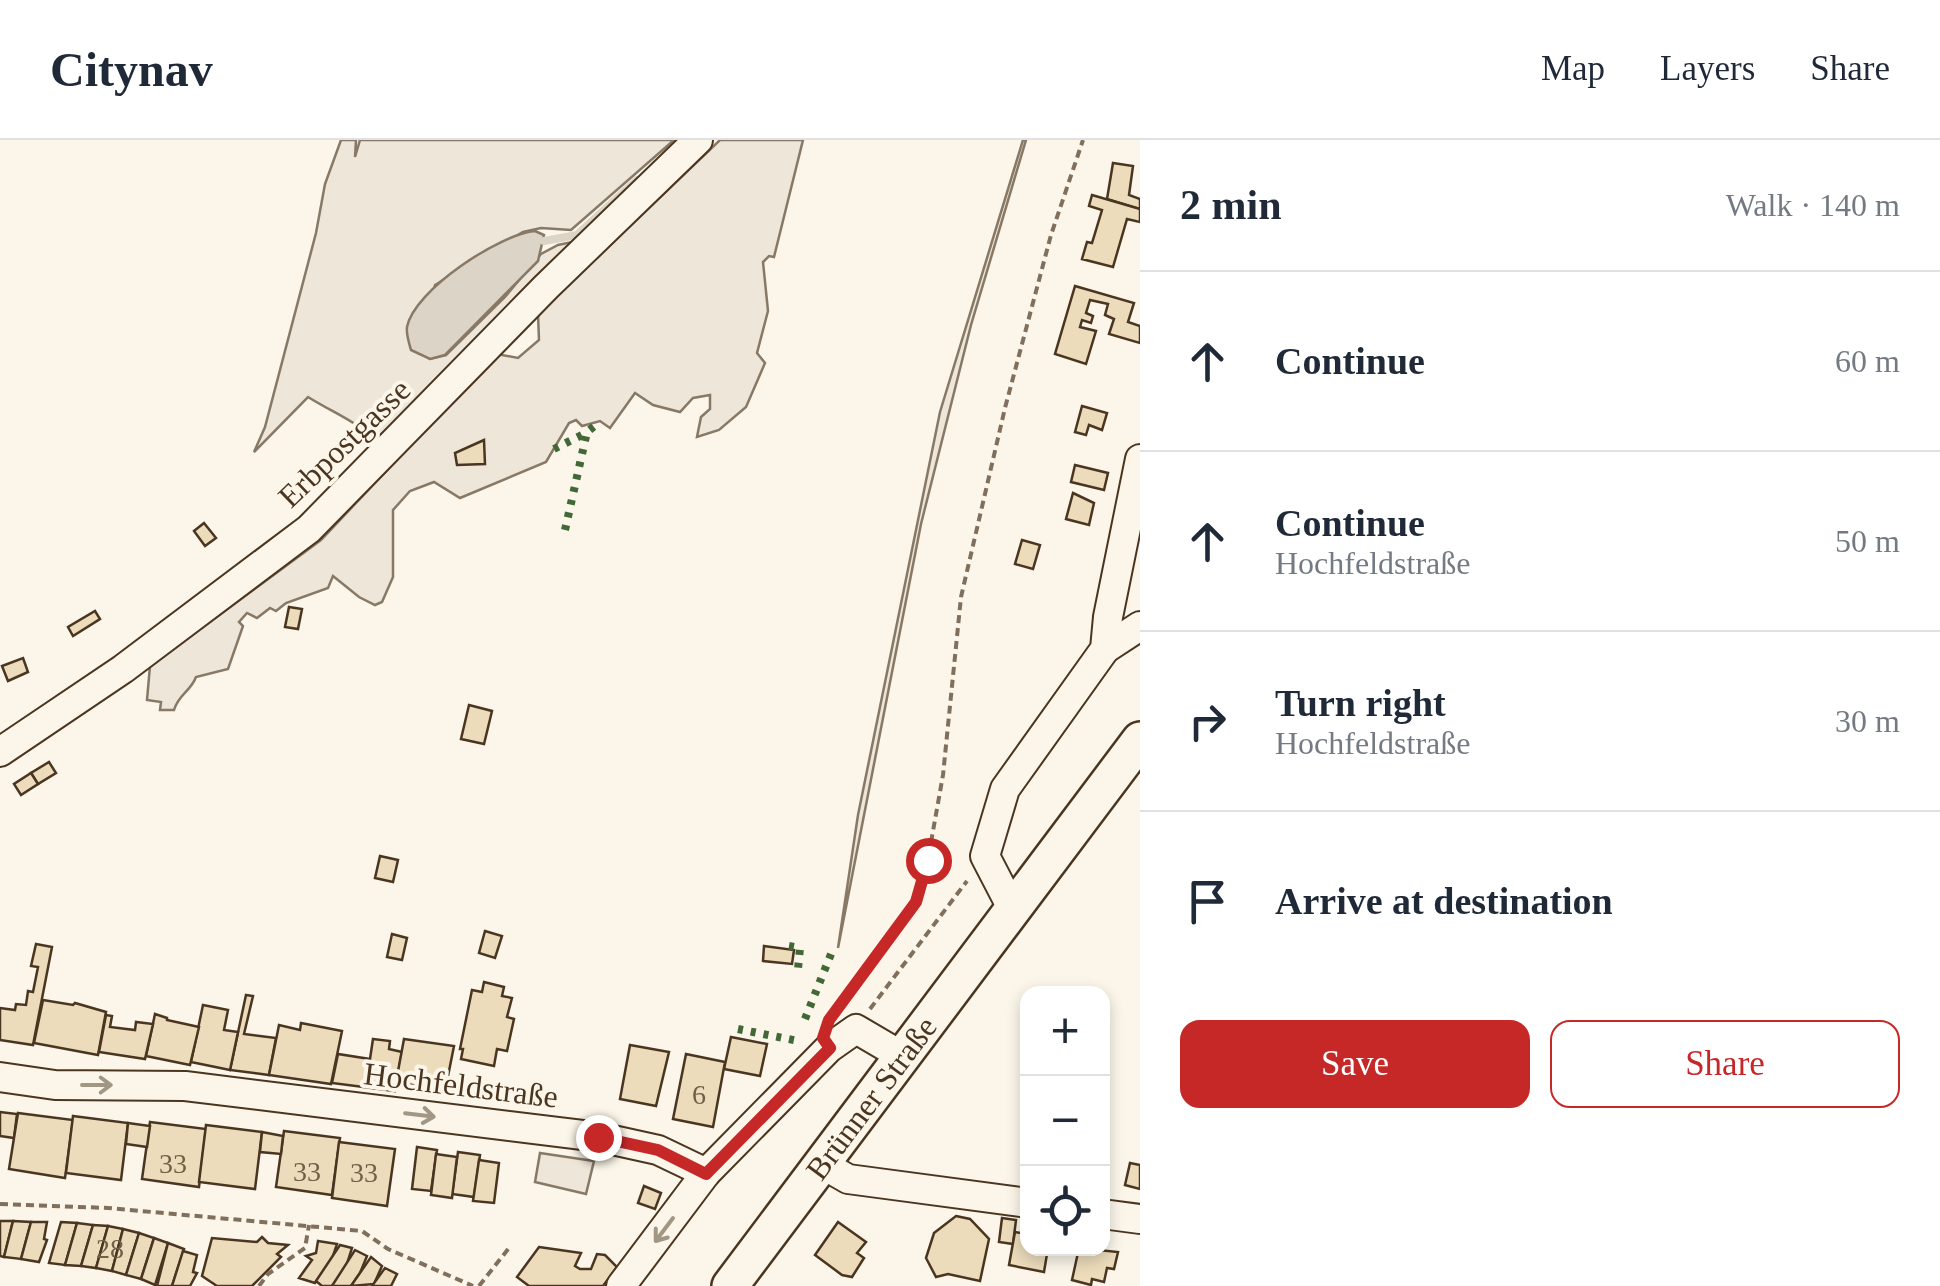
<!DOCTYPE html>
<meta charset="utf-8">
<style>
:root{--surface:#fff;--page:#f6f6f7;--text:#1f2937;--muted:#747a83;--line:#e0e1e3;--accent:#c62828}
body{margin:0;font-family:"Times New Roman",serif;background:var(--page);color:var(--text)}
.controls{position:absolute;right:30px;bottom:30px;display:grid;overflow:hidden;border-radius:20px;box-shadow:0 5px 15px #0003}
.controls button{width:90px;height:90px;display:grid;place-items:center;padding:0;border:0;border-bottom:2px solid var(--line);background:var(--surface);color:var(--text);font:50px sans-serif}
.stop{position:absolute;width:30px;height:30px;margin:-22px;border:8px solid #c62828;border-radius:50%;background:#fff}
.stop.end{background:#c62828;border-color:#fff;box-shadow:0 2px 10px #0008}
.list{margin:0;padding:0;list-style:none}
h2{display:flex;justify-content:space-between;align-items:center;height:130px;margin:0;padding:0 40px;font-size:42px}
h2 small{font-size:32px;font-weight:400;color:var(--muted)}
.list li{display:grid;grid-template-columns:65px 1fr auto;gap:30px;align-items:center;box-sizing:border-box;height:180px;padding:0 40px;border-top:2px solid var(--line)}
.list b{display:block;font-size:38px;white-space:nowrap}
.list p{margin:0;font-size:32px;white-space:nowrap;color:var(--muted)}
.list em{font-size:32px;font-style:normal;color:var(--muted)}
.actions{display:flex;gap:20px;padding:30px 40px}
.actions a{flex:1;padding:22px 0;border:2px solid var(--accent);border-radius:20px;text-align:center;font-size:35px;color:var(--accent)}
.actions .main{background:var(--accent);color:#fff}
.icon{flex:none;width:55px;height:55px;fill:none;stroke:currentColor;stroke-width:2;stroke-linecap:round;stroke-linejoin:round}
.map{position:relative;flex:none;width:1140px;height:1146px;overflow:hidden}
header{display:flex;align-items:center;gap:60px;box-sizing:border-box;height:140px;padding:0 50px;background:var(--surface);border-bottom:2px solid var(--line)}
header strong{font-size:48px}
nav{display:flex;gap:55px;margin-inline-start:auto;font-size:35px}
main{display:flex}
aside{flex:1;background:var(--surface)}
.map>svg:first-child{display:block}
.green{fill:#ede6d9;stroke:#887966;stroke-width:2.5}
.water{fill:#dcd4c6;stroke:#887966;stroke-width:2.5}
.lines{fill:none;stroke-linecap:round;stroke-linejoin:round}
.stream{stroke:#dcd4c6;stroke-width:8}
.building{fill:#ecdcbc;stroke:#4a3520;stroke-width:2.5}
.minor-casing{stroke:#4a3520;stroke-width:32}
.major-casing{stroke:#4a3520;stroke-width:40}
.path{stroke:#7f6f5c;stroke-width:4;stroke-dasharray:8 5;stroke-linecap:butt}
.minor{stroke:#fbf6e9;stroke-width:28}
.major{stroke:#fbf6e9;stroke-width:35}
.hedge{stroke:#436837;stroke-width:8;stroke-dasharray:5 8;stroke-linecap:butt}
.oneway{stroke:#a29684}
.route{stroke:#c62828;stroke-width:12}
.labels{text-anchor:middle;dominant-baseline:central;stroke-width:8;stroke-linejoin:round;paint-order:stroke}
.number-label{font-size:28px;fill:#725f47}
.street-label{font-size:32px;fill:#4a3520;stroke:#fbf6e9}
</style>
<header>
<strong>Citynav</strong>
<nav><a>Map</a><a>Layers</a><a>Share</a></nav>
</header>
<main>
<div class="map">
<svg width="1140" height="1146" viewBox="0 0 1140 1146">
<rect width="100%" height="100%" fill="#fbf6e9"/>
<g class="green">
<path d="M341,0H356L355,17L360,0H674L571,90L541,88L523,92L435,145L419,212L430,219L446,215L505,157L541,114L558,105L577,101L442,240L376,299C355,281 332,272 308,257L254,312L265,287L316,93L325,44Z"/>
<path d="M720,0H803L774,117L769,116L763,122L768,171L757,213L765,223L746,267L719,290L697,297L701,277L710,269V255L693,258L680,272L653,265L635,253L610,288L600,281L582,286L576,280L569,283L546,322L460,358L434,342L410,351L393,370V437L382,462L375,465L359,457L333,436L328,448L286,463L276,471L270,468L257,478L247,473L239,482L243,486L228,529L196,537C191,551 178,555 174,570H160L161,562L147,560L150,526L321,400L497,214L518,218L539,200L538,174Z"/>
<path d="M1023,0H1026L971,185L921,384L838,808L858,675L940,272Z"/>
<path d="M540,1013L594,1021L586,1054L535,1042Z"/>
</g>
<path class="water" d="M535,91L544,95L538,121L445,215L430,219L411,210C409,203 406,194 407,187C414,150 500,94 535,91Z"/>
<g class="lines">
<path class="stream" d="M544,101L577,95L637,40"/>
</g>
<g class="building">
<path d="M1113,23L1133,26L1129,55L1140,59V69L1107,59Z"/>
<path d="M1092,55L1140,69V82L1127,79L1113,127L1082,119L1087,102L1092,103L1102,70L1089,66Z"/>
<path d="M1075,146L1134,163L1128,182L1140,186V203L1109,194L1114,179L1105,175L1108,164L1090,160L1086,173L1093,176L1091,183L1082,180L1080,187L1096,191L1086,224L1055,214Z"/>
<path d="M1082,266L1107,273L1102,290L1089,285L1086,295L1075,292Z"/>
<path d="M484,300L485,324L457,325L455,313Z"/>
<path d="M1075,325L1108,333L1104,350L1071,342Z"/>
<path d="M1073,353L1094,363L1089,385L1066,379Z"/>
<path d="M204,383L216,398L205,406L194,391Z"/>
<path d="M1022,400L1040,405L1033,429L1015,424Z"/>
<path d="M289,467L302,469L298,489L285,487Z"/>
<path d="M95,471L100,479L73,496L68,487Z"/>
<path d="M23,518L28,532L8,541L2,526Z"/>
<path d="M469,565L492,571L484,604L461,599Z"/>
<path d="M49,622L56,633L38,644L31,633Z"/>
<path d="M31,633L38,644L21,655L14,644Z"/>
<path d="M380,716L398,720L393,742L375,738Z"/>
<path d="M485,791L502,796L495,818L479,813Z"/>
<path d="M392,794L407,798L402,820L387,817Z"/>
<path d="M36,804L52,807L33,905L0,900V868L15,870L16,864L26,865L28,851L33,852L38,827L31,826Z"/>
<path d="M764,806L794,810L792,824L763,821Z"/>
<path d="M484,842L504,847L502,856L512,858L507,877L514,879L507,911L497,909L494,926L461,919L463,909H460L472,850L482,852Z"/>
<path d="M246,855L253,856L244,894L276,898L269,935L230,930Z"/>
<path d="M43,860L73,865L75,863L106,872L98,915L34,903Z"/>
<path d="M203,865L228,870L224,890L238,892L230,930L191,922Z"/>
<path d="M155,874L167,878V880L199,887L190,925L146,916Z"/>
<path d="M106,875L112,876L110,887L135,890L136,882L153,884L145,919L99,912Z"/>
<path d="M301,883L342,891L331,944L269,935L279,885L300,890Z"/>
<path d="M731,897L767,904L760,936L724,929Z"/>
<path d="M373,899L390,901L389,909L402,912L395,951L332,943L338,914L370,919Z"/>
<path d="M404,899L454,906L445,951L396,942Z"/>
<path d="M630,905L669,912L656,966L620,959Z"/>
<path d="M686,914L725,922L713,987L673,979Z"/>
<path d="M0,972L17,974L14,998L0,996Z"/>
<path d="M18,973L73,980L65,1038L9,1029Z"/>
<path d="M73,976L128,983L121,1040L66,1033Z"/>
<path d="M150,982L206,989L199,1047L142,1039Z"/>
<path d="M128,983L150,986L147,1007L126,1004Z"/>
<path d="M206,985L262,992L255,1049L199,1042Z"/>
<path d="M284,991L340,998L332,1055L276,1047Z"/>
<path d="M262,992L283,996L281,1014L260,1012Z"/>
<path d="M339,1002L395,1009L387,1066L332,1058Z"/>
<path d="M417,1007L437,1010L431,1051L412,1049Z"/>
<path d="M458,1012L480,1015L474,1057L452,1054Z"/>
<path d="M436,1014L457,1017L452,1058L431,1055Z"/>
<path d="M479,1020L499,1023L494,1063L473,1061Z"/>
<path d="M1130,1023L1140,1025V1049L1125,1045Z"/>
<path d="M644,1046L661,1053L655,1069L638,1063Z"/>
<path d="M956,1076L970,1079L989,1099L980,1141L948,1134L936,1137L926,1118L934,1093Z"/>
<path d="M1002,1078L1016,1080L1013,1104L999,1102Z"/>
<path d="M0,1081H13L4,1117L0,1116Z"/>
<path d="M13,1081L31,1082L21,1119L4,1117Z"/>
<path d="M31,1082H47L44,1099L47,1100L39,1122L21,1119Z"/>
<path d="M61,1082L77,1083L65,1125L49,1123Z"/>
<path d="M838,1082L866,1102L857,1113L864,1118L852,1137L842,1135L815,1115Z"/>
<path d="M77,1083L93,1085L81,1126L65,1125Z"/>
<path d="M93,1085L108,1086L96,1128L81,1126Z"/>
<path d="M108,1086L123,1089L112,1131L96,1128Z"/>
<path d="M123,1089L139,1093L126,1135L112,1131Z"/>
<path d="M1015,1092L1028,1094V1108H1048L1044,1132L1009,1125Z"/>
<path d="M139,1093L154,1098L141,1139L126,1135Z"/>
<path d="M262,1097L268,1103L288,1105L277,1114L281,1117L252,1146H217L202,1136L212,1098L257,1102Z"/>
<path d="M154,1098L168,1103L155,1145L141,1139Z"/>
<path d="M318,1101L337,1104L331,1122L315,1143L299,1138L312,1120L306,1116L316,1113Z"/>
<path d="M168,1103L184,1109L172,1146H157Z"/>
<path d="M340,1105L352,1108L346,1127L332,1146H322L316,1141Z"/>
<path d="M539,1107L581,1113L575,1126L580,1129H591L597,1114L605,1115L617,1127L603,1146H529L517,1137Z"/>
<path d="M1079,1108L1118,1112L1114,1129L1107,1128L1104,1142L1092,1139L1091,1145L1072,1140Z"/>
<path d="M355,1110L367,1116L360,1133L351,1146H332Z"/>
<path d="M183,1111L197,1115L193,1132L197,1133L190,1146H172Z"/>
<path d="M371,1117L382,1126L374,1144L351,1146Z"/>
<path d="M385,1128L397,1134L391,1146H372Z"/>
</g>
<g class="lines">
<g class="minor-casing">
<g id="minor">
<path d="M1105,509L1140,486"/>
<path d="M0,612L123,529L309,389L546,147L698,0"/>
<path d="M1013,770L985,716L1005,649L1105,509L1108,477L1140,319"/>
<path d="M0,937L55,945L185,946L599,997L658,1010L706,1033"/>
<path d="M822,1024L848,1039L1028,1063"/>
<path d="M1102,1074L1140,1079"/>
<path d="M621,1146L706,1033L829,908L856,889L902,916"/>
</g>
</g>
<g class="major-casing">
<g id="major">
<path id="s1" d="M730,1146L1140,600"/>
</g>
</g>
<g class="path">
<path d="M837,869L898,790L923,747L943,635L961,457L1005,268L1051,95L1083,0"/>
<path d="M870,869L967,741"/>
<path d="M0,1064L108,1068L362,1091L388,1109L473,1146"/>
<path d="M259,1146L268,1134L305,1108L309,1085"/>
<path d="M479,1146L509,1108"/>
</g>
<use href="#minor" class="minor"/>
<use href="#major" class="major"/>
<g class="hedge">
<path d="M554,309L582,295"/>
<path d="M565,390L587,292L597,284"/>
<path d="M789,806L800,808L798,829L792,828"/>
<path d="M805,879L831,814"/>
<path d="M738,889L798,901"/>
</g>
</g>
<defs><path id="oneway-shaft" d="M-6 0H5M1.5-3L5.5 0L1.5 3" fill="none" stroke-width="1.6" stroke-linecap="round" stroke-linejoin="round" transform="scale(2.5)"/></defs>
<g class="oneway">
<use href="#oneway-shaft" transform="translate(97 945)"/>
<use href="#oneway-shaft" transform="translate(420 975) rotate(7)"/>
<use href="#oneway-shaft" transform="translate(664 1090) rotate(127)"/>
</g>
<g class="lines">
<path class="route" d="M598,997L658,1010L706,1034L830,908L823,898L829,880L916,762L928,720"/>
</g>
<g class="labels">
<g class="number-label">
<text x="699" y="954">6</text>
<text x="173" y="1023">33</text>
<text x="307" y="1031">33</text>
<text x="364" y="1032">33</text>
<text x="110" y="1108">28</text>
</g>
<g class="street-label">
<text transform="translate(344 303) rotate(-44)">Erbpostgasse</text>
<text transform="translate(461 945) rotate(7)">Hochfeldstraße</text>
<text stroke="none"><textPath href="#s1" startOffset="235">Brünner Straße</textPath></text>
</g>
</g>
</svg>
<div class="controls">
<button>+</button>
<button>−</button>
<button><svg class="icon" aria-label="locate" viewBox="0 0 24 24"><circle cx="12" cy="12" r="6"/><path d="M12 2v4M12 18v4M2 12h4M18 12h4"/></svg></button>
</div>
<div class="stop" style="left:928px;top:720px"></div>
<div class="stop end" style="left:598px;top:997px"></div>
</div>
<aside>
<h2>2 min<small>Walk · 140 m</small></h2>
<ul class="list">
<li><svg class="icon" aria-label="ahead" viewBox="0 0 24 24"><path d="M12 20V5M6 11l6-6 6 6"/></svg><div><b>Continue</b></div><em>60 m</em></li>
<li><svg class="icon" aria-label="ahead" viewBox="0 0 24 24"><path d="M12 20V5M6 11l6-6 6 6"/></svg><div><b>Continue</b><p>Hochfeldstraße</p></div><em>50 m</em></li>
<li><svg class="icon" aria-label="right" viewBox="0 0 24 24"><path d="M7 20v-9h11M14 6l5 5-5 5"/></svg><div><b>Turn right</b><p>Hochfeldstraße</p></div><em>30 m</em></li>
<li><svg class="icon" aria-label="arrive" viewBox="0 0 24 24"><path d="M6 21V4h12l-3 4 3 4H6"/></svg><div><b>Arrive at destination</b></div></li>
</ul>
<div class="actions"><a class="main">Save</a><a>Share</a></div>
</aside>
</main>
